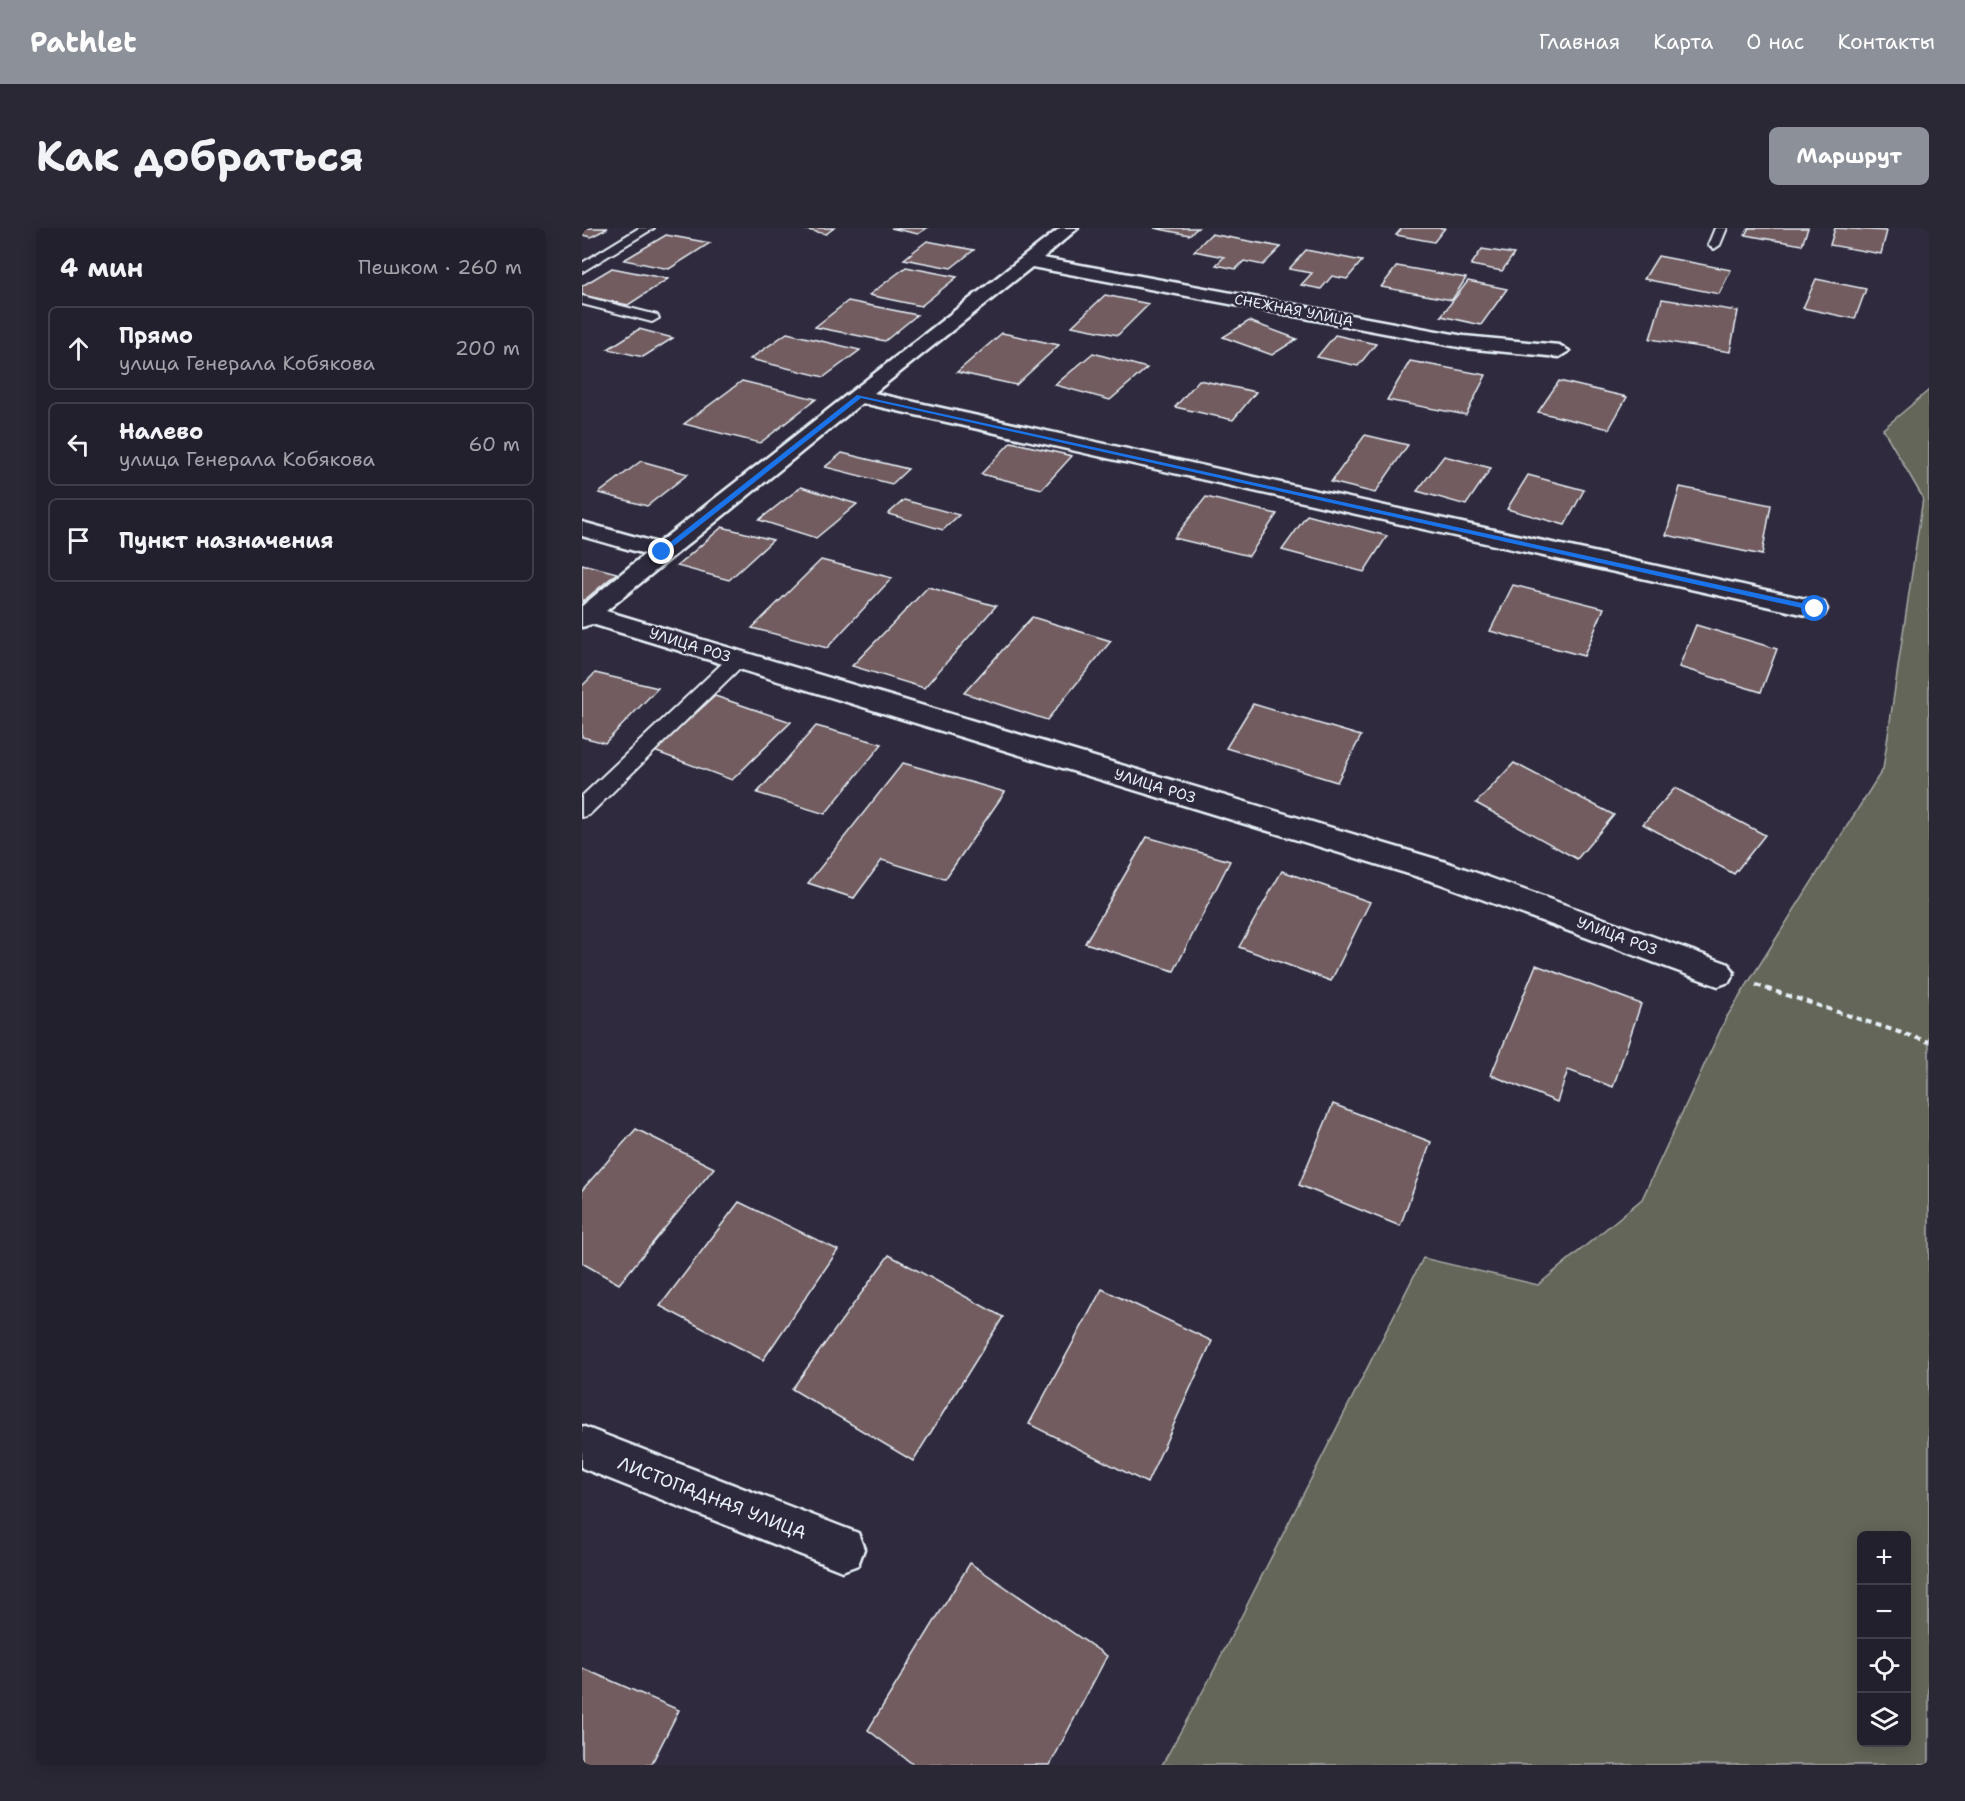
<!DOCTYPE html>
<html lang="ru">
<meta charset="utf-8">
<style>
:root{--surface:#23202e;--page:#2b2836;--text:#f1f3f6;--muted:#a3a3aa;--line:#403e4a;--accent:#8c9099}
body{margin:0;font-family:"Shantell Sans",sans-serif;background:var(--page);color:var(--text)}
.controls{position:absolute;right:18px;bottom:18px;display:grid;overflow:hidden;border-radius:9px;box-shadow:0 3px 15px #0003}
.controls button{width:54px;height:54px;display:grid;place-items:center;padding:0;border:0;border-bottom:2px solid var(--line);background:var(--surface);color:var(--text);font:30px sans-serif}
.stop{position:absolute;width:18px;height:18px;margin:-14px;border:4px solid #1a73e8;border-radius:50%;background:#fff}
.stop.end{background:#1a73e8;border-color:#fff;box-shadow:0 2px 6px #0008}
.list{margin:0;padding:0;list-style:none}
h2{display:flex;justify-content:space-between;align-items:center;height:78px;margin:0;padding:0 24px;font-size:26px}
h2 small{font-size:20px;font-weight:400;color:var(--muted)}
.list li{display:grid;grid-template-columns:39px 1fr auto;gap:18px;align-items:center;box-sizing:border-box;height:84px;margin:0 12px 12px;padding:0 12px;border:2px solid var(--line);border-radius:9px}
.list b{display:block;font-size:22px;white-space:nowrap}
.list p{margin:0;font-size:20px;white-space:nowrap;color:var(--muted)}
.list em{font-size:20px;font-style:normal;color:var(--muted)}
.icon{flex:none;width:33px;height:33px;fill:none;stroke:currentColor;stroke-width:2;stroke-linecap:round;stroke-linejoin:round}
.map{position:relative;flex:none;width:1347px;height:1537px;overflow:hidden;border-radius:9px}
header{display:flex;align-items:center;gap:36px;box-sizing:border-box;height:84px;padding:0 30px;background:var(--accent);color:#fff}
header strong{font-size:28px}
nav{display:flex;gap:33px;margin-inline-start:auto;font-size:21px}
.intro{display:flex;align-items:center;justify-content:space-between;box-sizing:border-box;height:144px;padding:0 36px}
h1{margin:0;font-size:42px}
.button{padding:15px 27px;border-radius:9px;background:var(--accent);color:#fff;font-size:21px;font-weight:700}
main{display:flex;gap:36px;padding:0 36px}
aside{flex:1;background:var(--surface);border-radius:9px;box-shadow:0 3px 15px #0003}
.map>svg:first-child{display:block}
.green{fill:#636658;stroke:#a6aca8;stroke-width:1.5;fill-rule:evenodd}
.building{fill:#725c60;stroke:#e8f1f8;stroke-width:1.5}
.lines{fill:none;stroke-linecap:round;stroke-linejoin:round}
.lane-casing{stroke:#e8f1f8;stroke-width:4}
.street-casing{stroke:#e8f1f8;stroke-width:5}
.path{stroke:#e8f1f8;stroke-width:4;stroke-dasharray:6 4.5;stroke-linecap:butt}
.lane{fill:#2f2a3d;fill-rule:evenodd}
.street{fill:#2f2a3d;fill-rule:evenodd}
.route{fill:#1a73e8}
.labels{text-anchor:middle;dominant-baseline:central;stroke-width:5;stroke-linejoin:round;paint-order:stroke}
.far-street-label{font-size:14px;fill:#e8f1f8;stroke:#2f2a3d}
.street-label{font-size:15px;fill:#e8f1f8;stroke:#2f2a3d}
.near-street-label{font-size:18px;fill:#e8f1f8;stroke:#2f2a3d}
</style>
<header>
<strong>Pathlet</strong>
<nav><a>Главная</a><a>Карта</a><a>О нас</a><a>Контакты</a></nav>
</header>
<div class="intro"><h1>Как добраться</h1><a class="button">Маршрут</a></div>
<main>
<aside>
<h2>4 мин<small>Пешком · 260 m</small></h2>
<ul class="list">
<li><svg class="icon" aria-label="ahead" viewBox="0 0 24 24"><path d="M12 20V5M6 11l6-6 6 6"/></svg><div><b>Прямо</b><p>улица Генерала Кобякова</p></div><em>200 m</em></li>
<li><svg class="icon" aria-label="left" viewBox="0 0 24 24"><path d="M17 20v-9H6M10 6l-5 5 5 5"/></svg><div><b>Налево</b><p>улица Генерала Кобякова</p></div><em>60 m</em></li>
<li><svg class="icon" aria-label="arrive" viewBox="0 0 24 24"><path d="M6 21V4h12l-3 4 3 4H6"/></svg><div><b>Пункт назначения</b></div></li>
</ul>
</aside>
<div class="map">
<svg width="1347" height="1537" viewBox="0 0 1347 1537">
<rect width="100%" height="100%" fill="#2f2a3d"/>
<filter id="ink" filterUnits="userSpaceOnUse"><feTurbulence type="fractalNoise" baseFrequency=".0167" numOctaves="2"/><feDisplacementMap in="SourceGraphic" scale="12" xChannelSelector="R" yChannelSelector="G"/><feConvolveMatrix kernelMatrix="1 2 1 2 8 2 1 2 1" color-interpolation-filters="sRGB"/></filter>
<g filter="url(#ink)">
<path class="green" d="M1347,162V1537H580L628,1450L841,1030L956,1057L1060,971L1144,790L1301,541L1341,270L1301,201ZM1280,1308H1324V1514H1280Z"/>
<g class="building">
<path d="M0,0H26L9,9L0,7Z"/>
<path d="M216,0H252L244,6Z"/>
<path d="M309,0H345L336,6Z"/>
<path d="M572,0H616L607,7Z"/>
<path d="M820,0H863L852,14L814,7Z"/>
<path d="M1167,0H1226L1220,17L1163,7Z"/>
<path d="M1253,0L1305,3L1299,26L1248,17Z"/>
<path d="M629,6L699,19L681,37L662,33L654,41L634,37L642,29L612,23Z"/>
<path d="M84,7L128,15L87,41L42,32Z"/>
<path d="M345,13L392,22L369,40L322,31Z"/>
<path d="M900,21L932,26L920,43L889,37Z"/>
<path d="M724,22L780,33L765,51L750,48L739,61L719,57L730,45L707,41Z"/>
<path d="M1076,28L1149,42L1137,66L1062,51Z"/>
<path d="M815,38L884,50L870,72L799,59Z"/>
<path d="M324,39L375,49L339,78L287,67Z"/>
<path d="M30,40L86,51L46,77L0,67V58Z"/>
<path d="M1234,51L1284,61L1273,91L1221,80Z"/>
<path d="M886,53L925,61L899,97L859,88Z"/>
<path d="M523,67L567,76L536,107L490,98Z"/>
<path d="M1080,71L1156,83L1148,124L1068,111Z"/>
<path d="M266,73L335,87L303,113L233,99Z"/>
<path d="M667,93L715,111L690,127L641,109Z"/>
<path d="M57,101L91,110L61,129L26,121Z"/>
<path d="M205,105L278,122L242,149L168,131Z"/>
<path d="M420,105L477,117L434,157L375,144Z"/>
<path d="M753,107L794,116L776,138L735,129Z"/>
<path d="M511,125L565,140L528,172L473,157Z"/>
<path d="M828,133L904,147L884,187L805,172Z"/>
<path d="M617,152L674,164L651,192L593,179Z"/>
<path d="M160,153L234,171L178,215L102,196Z"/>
<path d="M977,153L1045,169L1027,201L956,184Z"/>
<path d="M783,207L826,217L793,265L749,254Z"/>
<path d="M429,214L490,228L460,261L399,246Z"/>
<path d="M260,225L326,241L310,256L243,239Z"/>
<path d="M862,228L909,240L884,277L835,263Z"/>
<path d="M59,233L106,246L65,278L17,265Z"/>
<path d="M946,247L1002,262L983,297L925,281Z"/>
<path d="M219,259L275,276L234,310L177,292Z"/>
<path d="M1098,259L1189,277L1180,327L1084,307Z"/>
<path d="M624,269L695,286L667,328L592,310Z"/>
<path d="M322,272L377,287L361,302L306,286Z"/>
<path d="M725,287L805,308L782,344L700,322Z"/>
<path d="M140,299L191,312L147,352L95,338Z"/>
<path d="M239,332L310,350L245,420L170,400Z"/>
<path d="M0,336L35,345L0,374Z"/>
<path d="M931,357L1022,380L1002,428L908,403Z"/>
<path d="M346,359L414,378L342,460L270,438Z"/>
<path d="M450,389L529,413L465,492L382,465Z"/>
<path d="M1114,397L1195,421L1179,464L1097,439Z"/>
<path d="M13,445L76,460L23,515L0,509V458Z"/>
<path d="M133,468L209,494L150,552L72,523Z"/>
<path d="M671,476L779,508L755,554L644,520Z"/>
<path d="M234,498L300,516L243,586L175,565Z"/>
<path d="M321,535L423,564L363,651L300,632L272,670L226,655Z"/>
<path d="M932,535L1032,587L995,631L894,575Z"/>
<path d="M1093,560L1183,607L1152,646L1061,596Z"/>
<path d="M565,609L648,633L592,743L503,715Z"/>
<path d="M700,643L788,674L749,753L657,719Z"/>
<path d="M954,737L1059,776L1031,859L986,842L975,874L909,847Z"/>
<path d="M751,876L849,914L818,998L717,957Z"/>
<path d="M54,901L132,940L37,1056L0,1035V962Z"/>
<path d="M157,974L256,1022L181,1132L78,1078Z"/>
<path d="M307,1027L421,1089L331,1233L210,1161Z"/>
<path d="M520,1061L630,1113L565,1255L447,1196Z"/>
<path d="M388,1335L525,1428L468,1537H332L286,1502Z"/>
<path d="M0,1440L97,1482L69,1537H0Z"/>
</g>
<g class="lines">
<g class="lane-casing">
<g id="lane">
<path d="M57,0H72L0,44V35Z"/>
<path d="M1133,0H1145L1138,17L1132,21L1126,17Z"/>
<path d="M0,68L75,87L77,90L70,94L0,76Z"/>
<path d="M155,426L162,428L164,432L162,436L7,587L0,589V568L148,428Z"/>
</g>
</g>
<g class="street-casing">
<g id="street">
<path d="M478,0H496L461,30L882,108L977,117L987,123L977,129L882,120L450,39L292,165L1233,373L1242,375L1245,381L1242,387L1233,389L280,175L24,383L864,634L1147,736L1152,745L1147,754L1136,758L856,655L10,396L0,399V378L63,326L0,308V294L76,315Z"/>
<path d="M0,1198L276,1305L282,1321L276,1337L260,1343L0,1240Z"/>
</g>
</g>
<path class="path" d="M1174,757L1347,814"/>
<use href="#lane" class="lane"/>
<use href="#street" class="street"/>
</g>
</g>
<path class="route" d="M275,167L1233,378L1237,381L1233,383L279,170L83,325H78V322Z"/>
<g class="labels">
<g class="far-street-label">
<text transform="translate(712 82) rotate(11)">СНЕЖНАЯ УЛИЦА</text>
</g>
<g class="street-label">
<text transform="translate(108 417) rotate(17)">УЛИЦА РОЗ</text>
<text transform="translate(573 558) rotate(17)">УЛИЦА РОЗ</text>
<text transform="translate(1035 708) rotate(20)">УЛИЦА РОЗ</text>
</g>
<g class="near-street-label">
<text transform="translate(130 1270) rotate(21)">ЛИСТОПАДНАЯ УЛИЦА</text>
</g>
</g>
</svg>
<div class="controls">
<button>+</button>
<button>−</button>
<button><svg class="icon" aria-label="locate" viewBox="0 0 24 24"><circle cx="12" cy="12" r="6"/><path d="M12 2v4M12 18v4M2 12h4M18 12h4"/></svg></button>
<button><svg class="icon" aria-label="layers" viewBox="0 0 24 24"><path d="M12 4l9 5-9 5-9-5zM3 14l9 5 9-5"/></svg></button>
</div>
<div class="stop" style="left:1233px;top:381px"></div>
<div class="stop end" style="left:80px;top:324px"></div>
</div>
</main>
